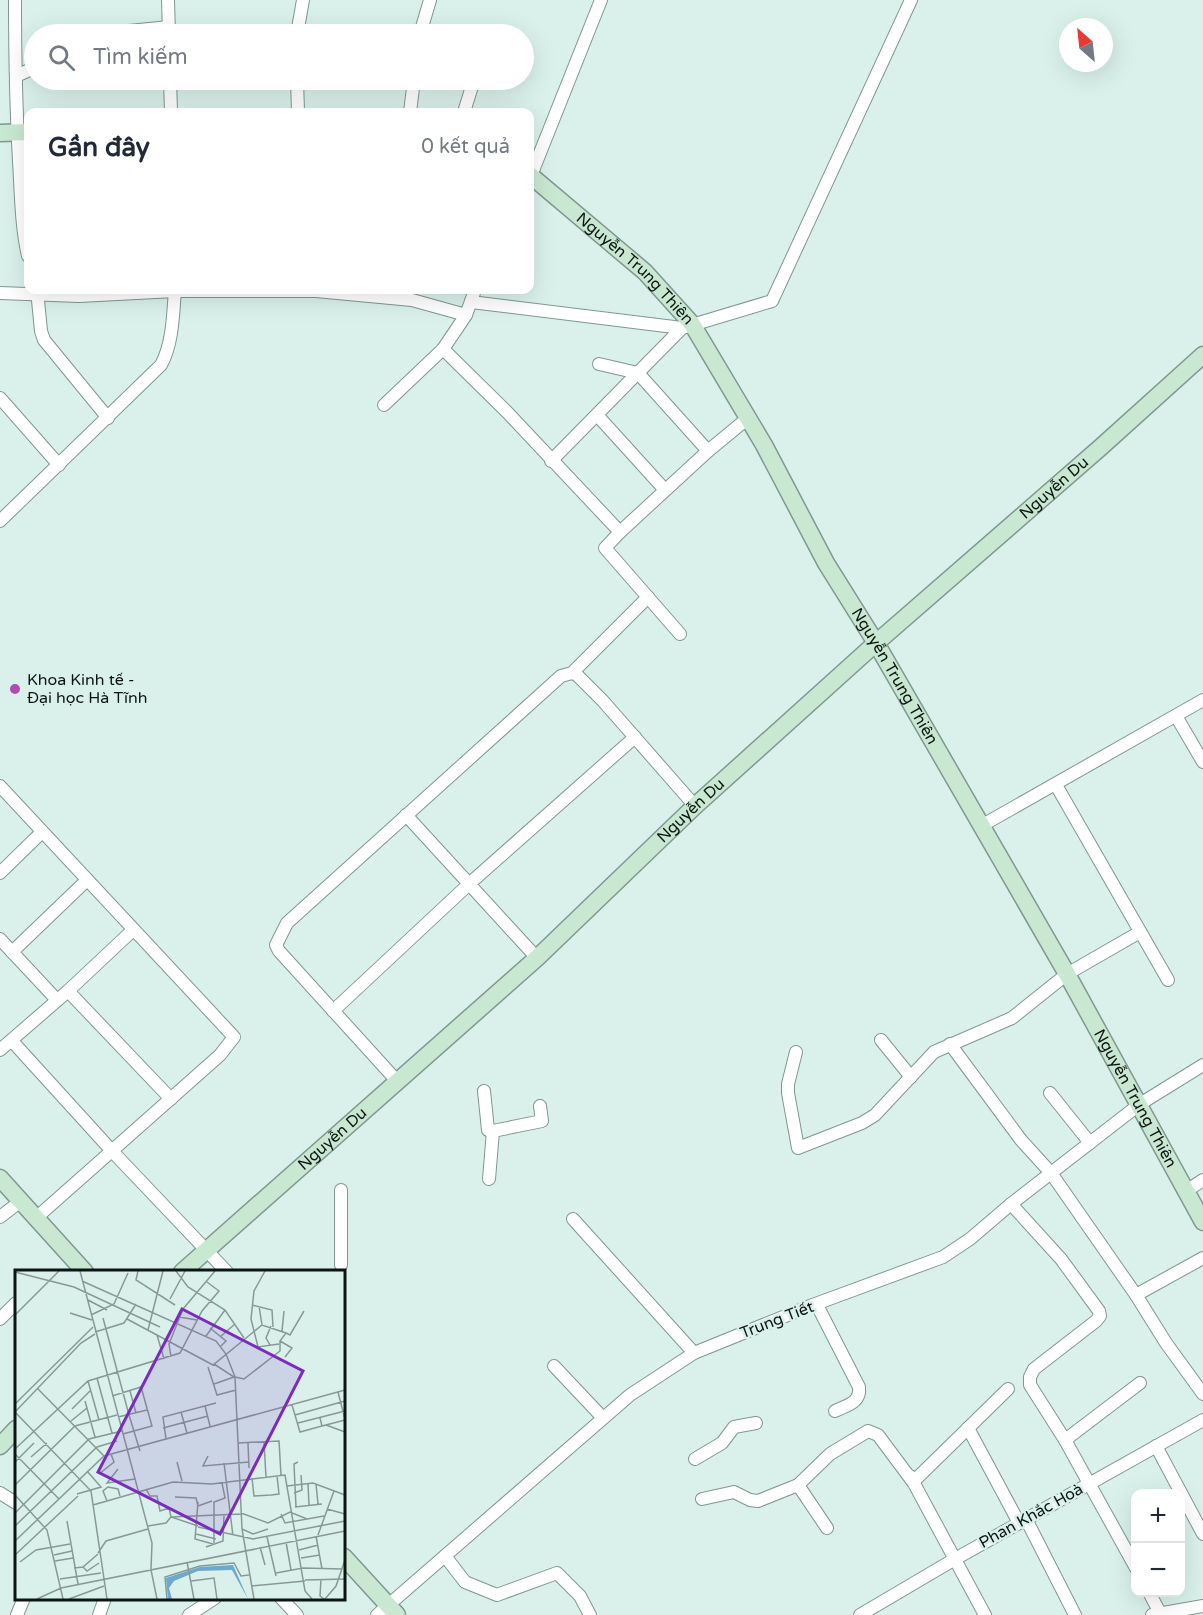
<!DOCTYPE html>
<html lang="vi">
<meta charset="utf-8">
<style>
:root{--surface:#fff;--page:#f6f6f7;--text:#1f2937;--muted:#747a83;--line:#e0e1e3}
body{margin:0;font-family:"Varela Round",sans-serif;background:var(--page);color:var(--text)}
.controls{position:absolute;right:18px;bottom:18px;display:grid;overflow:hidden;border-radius:12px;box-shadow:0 6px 24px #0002}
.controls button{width:54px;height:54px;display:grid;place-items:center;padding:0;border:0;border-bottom:2px solid var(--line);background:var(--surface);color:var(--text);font:30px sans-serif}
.compass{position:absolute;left:1059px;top:18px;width:54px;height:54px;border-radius:50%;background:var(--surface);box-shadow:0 6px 24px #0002;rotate:333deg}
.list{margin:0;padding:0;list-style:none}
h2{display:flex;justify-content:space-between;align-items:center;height:78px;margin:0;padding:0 24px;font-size:26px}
h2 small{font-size:20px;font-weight:400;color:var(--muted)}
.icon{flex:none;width:33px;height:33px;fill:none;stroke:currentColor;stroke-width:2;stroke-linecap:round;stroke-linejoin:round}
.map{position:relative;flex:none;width:1203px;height:1615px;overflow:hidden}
.search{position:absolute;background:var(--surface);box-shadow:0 6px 24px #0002;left:24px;top:24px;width:510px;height:66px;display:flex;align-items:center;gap:15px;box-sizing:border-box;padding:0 21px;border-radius:33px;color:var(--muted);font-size:22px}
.panel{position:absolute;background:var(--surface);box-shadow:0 6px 24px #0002;left:24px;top:108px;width:510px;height:186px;border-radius:12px}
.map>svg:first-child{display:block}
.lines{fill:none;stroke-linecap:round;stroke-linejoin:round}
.street-casing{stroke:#819791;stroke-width:14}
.secondary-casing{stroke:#819791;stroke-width:19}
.street{stroke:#fff;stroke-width:12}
.secondary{stroke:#c9e8d1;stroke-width:16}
.poi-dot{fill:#ac4db6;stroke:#daf1eb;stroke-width:2}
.labels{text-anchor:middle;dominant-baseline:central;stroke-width:5;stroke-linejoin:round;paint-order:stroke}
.street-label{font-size:16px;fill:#0d1513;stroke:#daf1eb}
.poi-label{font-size:16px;fill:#0d1513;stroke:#daf1eb;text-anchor:start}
.inset-road{fill:none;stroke:#889995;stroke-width:1.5}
.view{fill:#7b2cbf;fill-opacity:0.15;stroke:#7b2cbf;stroke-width:3}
.inset-edge{fill:none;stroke:#0d1513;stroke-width:3}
</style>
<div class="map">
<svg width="1203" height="1615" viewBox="0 0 1203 1615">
<rect width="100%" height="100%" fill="#daf1eb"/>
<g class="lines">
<g class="street-casing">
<g id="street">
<path d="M15,0C15,54 16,107 19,161C21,193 21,225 28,256"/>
<path d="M168,0L169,34"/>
<path d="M114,34L129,31L169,27"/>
<path d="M297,34L303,0"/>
<path d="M420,34L430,0"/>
<path d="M16,76L34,68"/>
<path d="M170,80L171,112"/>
<path d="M297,80L298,112"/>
<path d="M410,112L414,80"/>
<path d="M464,112L474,80"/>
<path d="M530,178L601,0"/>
<path d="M37,290L41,331L44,340L108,418"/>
<path d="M0,293L79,296L175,291H316L412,300L466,315L475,290"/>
<path d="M471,302L682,328L551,461"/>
<path d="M682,328L772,301L911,0"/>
<path d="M443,349L507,412L620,532L708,451L748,418"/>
<path d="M599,364L638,373L708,451"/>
<path d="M0,398L59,465"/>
<path d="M384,405L443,349L466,315"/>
<path d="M597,415L665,490"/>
<path d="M0,521L161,365C173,343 173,314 175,290"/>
<path d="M620,532L605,548L680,634"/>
<path d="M572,673L577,675L603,701L695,806"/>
<path d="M1176,716L1203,762"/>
<path d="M1056,785L1168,980"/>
<path d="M0,786L234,1037L220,1055L36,1218"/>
<path d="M406,815L537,958"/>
<path d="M981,826L1203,700"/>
<path d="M0,873L42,832"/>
<path d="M0,939L57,1000"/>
<path d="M12,952L87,880"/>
<path d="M68,991L171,1099"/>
<path d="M333,1011L469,884L635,737"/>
<path d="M881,1040L911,1077"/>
<path d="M12,1041L112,1151L227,1272"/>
<path d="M950,1044L1021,1140L1051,1173L1136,1295L1166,1343L1203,1394"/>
<path d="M0,1050L68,991L133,930"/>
<path d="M796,1052L788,1084V1093L798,1148L862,1123L875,1115L934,1052L1012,1018L1067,974L1140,932"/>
<path d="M397,1081L279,951L276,945L287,923L561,676L572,673L648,597"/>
<path d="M484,1091L488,1130L493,1131L542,1121L540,1106"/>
<path d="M1050,1093L1090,1143"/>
<path d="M489,1179L493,1131"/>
<path d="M341,1190V1265"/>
<path d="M1186,1191L1203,1180"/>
<path d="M1011,1204L1061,1259L1099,1311L1100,1316L1096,1321L1034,1369L1030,1377V1385L1065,1440L1136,1568"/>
<path d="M0,1217L21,1201"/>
<path d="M573,1219L694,1353"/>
<path d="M1136,1295L1203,1258"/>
<path d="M817,1305L859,1387C861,1403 847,1405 835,1411"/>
<path d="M0,1319L16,1303"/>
<path d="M554,1366L603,1418"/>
<path d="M968,1428L1019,1523"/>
<path d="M1065,1440L1140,1383"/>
<path d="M1156,1446L1203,1534"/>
<path d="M695,1459L722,1443L734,1427L756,1423"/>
<path d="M910,1476L985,1615"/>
<path d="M798,1485L827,1528"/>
<path d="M0,1493L16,1503"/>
<path d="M702,1499L734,1492L750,1500L758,1501L798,1485L830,1454L868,1431L878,1435L913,1482L1008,1389"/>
<path d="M1026,1519L1075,1615"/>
<path d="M445,1556L465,1582L497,1595L557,1573L580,1596L590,1615"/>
<path d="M1149,1592L1161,1615"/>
<path d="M281,1598L297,1615"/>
<path d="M17,1615L24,1598"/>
<path d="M99,1615L105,1598"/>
<path d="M189,1615L215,1598"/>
<path d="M377,1615L630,1395L694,1353L810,1306L943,1257L970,1239L1011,1204L1140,1104L1203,1065"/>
<path d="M860,1615L955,1559L1203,1420"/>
<path d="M1152,1615L1203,1606"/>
</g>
</g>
<g class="secondary-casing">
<g id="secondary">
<path d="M0,133L28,132"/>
<path id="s1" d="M530,175L645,272L692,324L764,445L826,563L876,643L1067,974L1203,1222"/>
<path d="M0,1178L85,1272"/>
<path id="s2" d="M182,1272L537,958L695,806L876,643L1101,447L1203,355"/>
<path d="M0,1446L16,1429"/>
<path d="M344,1557L397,1615"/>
</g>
</g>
<use href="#street" class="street"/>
<use href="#secondary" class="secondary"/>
</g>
<circle class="poi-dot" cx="15" cy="689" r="6"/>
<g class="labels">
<g class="street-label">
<text stroke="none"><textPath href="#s1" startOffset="141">Nguyễn Trung Thiên</textPath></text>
<text stroke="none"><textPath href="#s2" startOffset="1173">Nguyễn Du</textPath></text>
<text stroke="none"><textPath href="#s1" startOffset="627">Nguyễn Trung Thiên</textPath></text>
<text stroke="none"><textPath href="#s2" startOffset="687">Nguyễn Du</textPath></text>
<text stroke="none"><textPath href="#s1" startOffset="1113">Nguyễn Trung Thiên</textPath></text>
<text stroke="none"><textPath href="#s2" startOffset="201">Nguyễn Du</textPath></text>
<text transform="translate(777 1320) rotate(-21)">Trung Tiết</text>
<text transform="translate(1031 1516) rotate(-29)">Phan Khắc Hoà</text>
</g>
<g class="poi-label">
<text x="27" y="680">Khoa Kinh tế -<tspan x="27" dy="18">Đại học Hà Tĩnh</tspan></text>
</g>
</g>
<g transform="translate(15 1270)">
<rect width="330" height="330" fill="#daf1eb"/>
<path d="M218,295L233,329L217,300L183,301L159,311L154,318L157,329H153L151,308L185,297Z" fill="#6da8cd"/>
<path class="inset-road" d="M65,1L137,273L136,300L142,329M123,1L121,10L160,35M161,1L173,17L210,40L229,68M250,1L239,21L236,49L243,77L264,74M0,2L59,17L145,57M67,11L201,71L211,84L220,107L227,259L239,329M155,29L170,1M73,30L92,40M237,35L257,40L258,57M244,36L247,55M55,43L77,50M0,45L44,1M76,45L99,34L113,3M164,47L182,50M88,48L114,145M112,49L198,95L247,55L271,63L265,71V81L229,109L220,107M195,58L211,71L206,76M133,60L148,1M267,61L269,41M80,62L109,53L121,34M271,63L275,65L289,41M142,65L149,89M191,66L210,40M205,67L220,54M265,71L277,78L270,87M255,75L251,68L256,56M156,87L154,74L168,39L200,1M193,97L202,125L221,120M82,108L97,163M73,111L84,150M199,114L219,107L199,94M23,119L89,186M115,121L121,143M323,122L330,149M97,126L126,117L137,156L108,164M70,131L80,167M0,134L78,57M277,135L285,162L307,156L305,148M190,136L195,156M57,139L76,120M0,142L76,221L92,329M0,142L66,73L80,64M166,142L172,163M114,145L125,181M280,145L330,131M103,147L132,140M56,151L72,138M283,153L330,141M311,155L330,162M307,156L330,150M148,158L193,146M151,169L148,147L201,133M249,172L251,207M223,173L264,171L266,205M233,173L234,198M0,179L73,111L165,83L187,41L204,21L192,12M0,184L44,229M193,186L188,196L234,192M16,187L32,173M0,192L19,173M162,192L167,211M209,193L218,266M103,199L92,213L120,209M84,204L99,192L96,184M237,208L239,226L256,225L264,224L262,206M293,214L294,235M301,214L303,234M0,215L60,156L102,145M272,216L298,213L330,225M131,219L135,226H142L145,241L154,238L156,247L183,256M279,223L287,220L286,205M62,224L86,217L72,201M0,225L32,260L48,329M160,227L181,228L183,236L197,231M92,231L88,221L93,217L103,219L105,226M183,232L180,269L198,274M78,235L158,212L197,214L270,205L290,321L297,329M280,237L307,234M281,237L279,194L283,192M312,239L330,244M0,243L74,169L107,161M226,243L253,253L275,242L292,249M266,244L270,253L309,246M52,251L63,314M0,256L82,177L102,171M133,256L151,253L156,247L226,244M183,257L238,269L330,251M227,259L238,264L253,259M181,264L201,269M303,265L319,221M301,266L307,299M252,267L261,306M0,271L89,186L330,120M271,272L276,300M199,273V232L210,228L207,213M191,277L208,271L209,245M245,277L250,295M284,280L303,275M83,283L91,271L133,259M0,285L63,226M39,285L57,281M286,288L305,285M40,291L58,288M5,292L21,280L55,274M172,292L179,329M68,297L72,301L84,293M59,298L68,297L83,284M261,303L288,298L327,299M45,309L86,303M306,309L305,326L309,329M290,310L330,309M176,311L199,308L202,329M236,316L290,311M22,329L46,318L330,261M54,329L89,316M152,329L150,307L185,296L219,293L226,306L234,305M310,329L321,316L330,290"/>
<path class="view" d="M167,39L288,101L205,264L83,202Z"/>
<rect width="330" height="330" class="inset-edge"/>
</g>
</svg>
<div class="controls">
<button>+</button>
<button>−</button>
</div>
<svg class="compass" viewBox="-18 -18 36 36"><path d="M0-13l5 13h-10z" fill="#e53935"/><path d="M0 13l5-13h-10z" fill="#747a83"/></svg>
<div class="search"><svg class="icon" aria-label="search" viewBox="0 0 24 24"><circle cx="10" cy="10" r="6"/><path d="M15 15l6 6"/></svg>Tìm kiếm</div>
<section class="panel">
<h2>Gần đây<small>0 kết quả</small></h2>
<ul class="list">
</ul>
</section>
</div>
